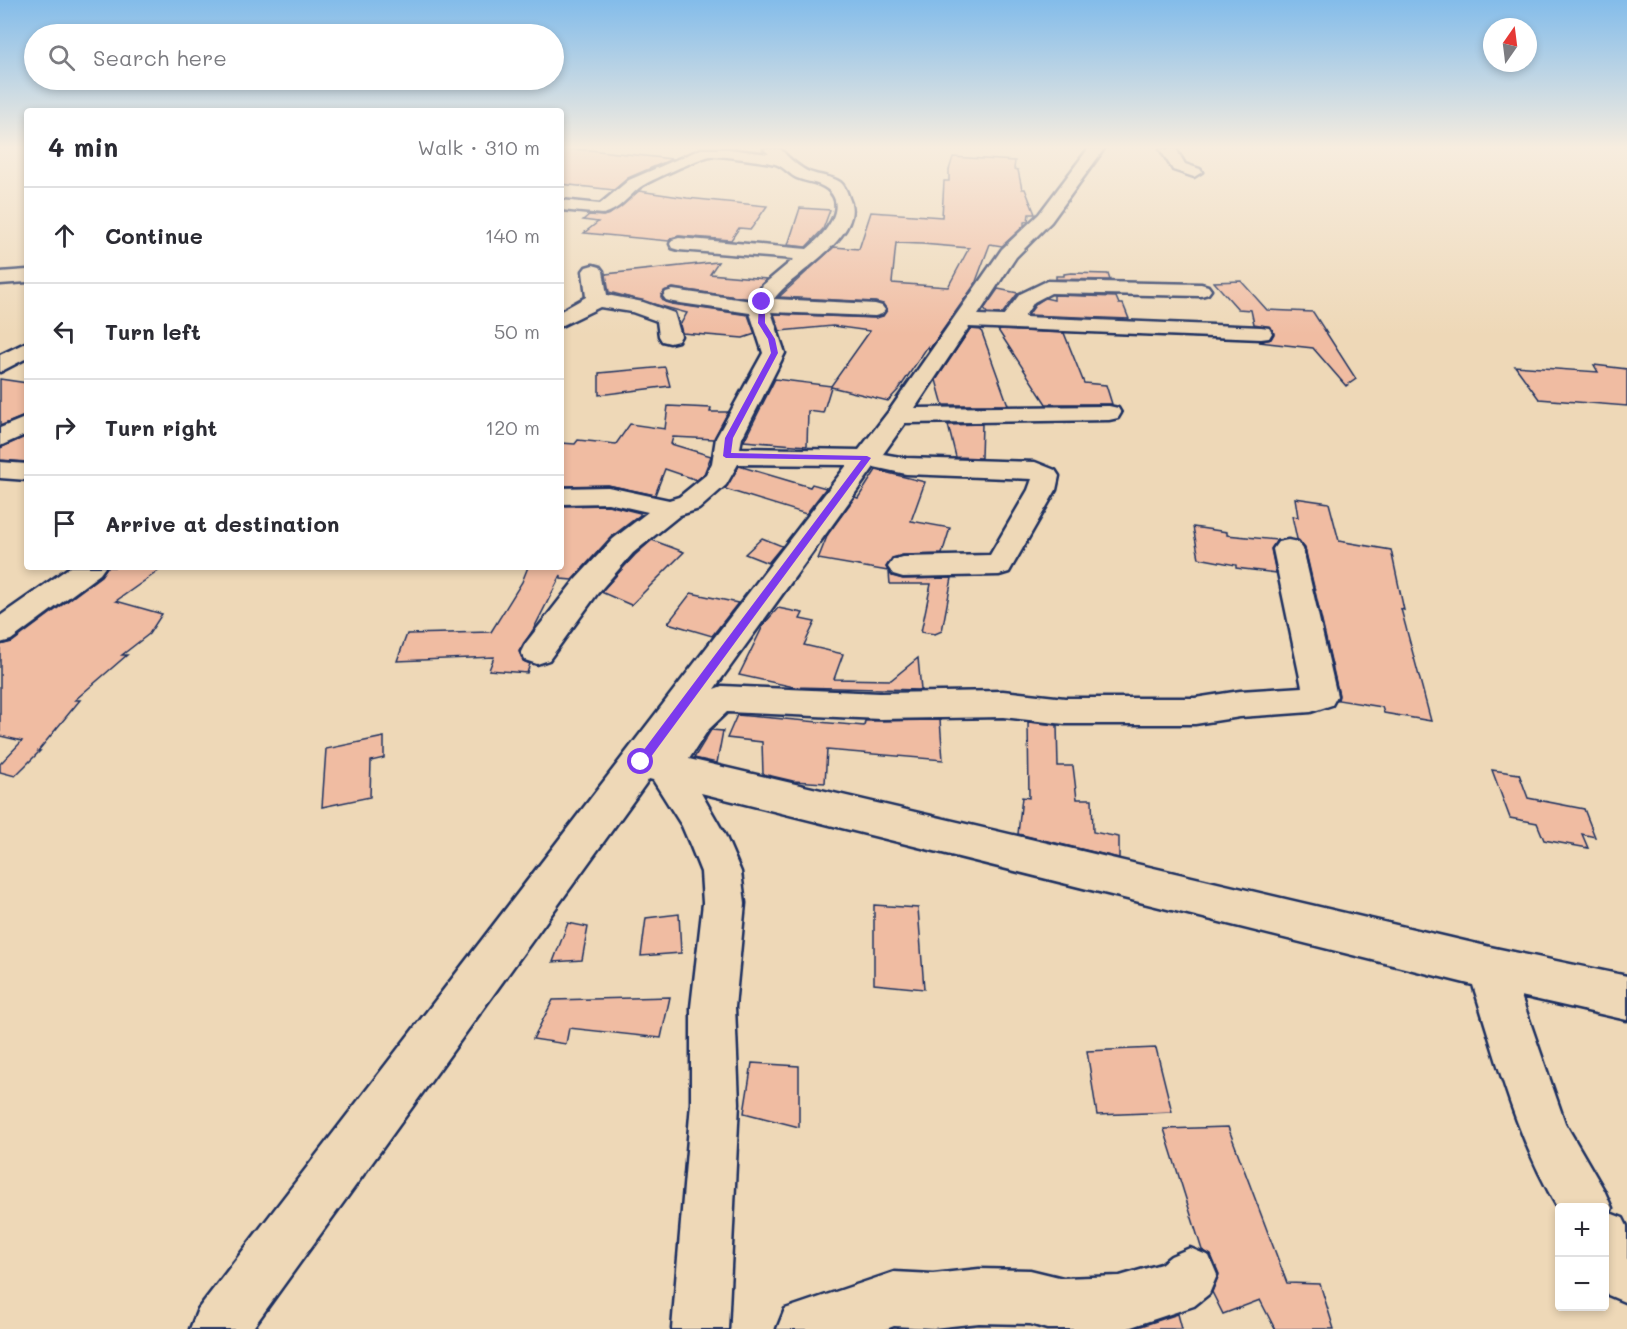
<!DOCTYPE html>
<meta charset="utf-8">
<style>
:root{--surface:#fff;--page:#f2f2f3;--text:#2b2b33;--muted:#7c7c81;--line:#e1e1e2}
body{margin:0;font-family:Mali,sans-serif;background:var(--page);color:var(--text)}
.controls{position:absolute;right:18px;bottom:18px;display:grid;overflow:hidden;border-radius:6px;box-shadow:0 3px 9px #0003}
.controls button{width:54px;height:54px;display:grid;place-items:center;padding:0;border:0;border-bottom:2px solid var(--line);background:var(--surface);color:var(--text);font:30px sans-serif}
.compass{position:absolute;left:1483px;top:18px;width:54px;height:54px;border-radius:50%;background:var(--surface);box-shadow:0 3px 9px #0003;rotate:14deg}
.stop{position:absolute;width:18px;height:18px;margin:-14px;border:4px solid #7c3aed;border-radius:50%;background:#fff}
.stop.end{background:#7c3aed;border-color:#fff;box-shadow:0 2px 6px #0008}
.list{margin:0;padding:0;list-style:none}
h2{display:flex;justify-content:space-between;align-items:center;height:78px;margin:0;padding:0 24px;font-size:26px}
h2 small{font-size:20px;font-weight:400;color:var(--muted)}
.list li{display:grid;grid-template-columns:39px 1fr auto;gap:18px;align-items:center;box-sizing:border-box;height:96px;padding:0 24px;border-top:2px solid var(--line)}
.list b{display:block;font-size:22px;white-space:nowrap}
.list em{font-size:20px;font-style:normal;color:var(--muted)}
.icon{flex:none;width:33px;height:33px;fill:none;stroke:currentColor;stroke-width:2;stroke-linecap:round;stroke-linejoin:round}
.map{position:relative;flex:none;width:1627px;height:1329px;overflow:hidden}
.search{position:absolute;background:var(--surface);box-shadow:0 3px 9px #0003;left:24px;top:24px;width:540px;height:66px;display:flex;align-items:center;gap:15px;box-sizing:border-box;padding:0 21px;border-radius:33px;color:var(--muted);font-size:22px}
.panel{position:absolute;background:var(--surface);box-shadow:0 3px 9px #0003;left:24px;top:108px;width:540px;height:462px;border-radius:6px}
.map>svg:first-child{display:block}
.building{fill:#f0bca2;stroke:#1b2f5e;stroke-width:1.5;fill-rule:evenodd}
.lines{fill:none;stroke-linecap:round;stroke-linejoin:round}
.minor-casing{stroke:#1b2f5e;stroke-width:5}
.minor{fill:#eed8b7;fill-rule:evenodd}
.route{fill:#7c3aed}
</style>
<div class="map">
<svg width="1627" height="1329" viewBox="0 0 1627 1329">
<rect width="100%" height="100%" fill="#eed8b7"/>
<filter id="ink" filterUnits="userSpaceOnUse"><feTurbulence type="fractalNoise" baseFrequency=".0167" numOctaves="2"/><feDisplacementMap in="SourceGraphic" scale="12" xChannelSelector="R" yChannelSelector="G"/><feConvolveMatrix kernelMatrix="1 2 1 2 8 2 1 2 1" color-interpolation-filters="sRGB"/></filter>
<g filter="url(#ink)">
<g class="building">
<path d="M561,149L590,150L672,159L628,178L614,190L561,184Z"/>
<path d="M953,157L1015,161L1014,169L1018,170L1022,189H1025L1035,214H1029L1028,221L1024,222V226L1002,246L990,244L975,284L929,350L928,346L899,389L888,401L831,387L823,413L808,411L807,446L744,441L775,379L831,386L870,331L833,326L780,331L774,314L875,318L883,316L887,310L883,304L875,302L779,297L834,247L859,249L871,212L942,217L944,181H949V170ZM896,243L922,244L969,248L948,287L892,283Z"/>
<path d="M639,191L687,198L767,206L751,229L739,228L731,240L679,236L671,238L669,241L584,233L598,222L583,220L589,215L603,216L610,214Z"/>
<path d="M800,208L830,210L823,229L806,247L788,245Z"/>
<path d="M718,262L710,274L766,279L751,299L673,288L664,291L661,297L665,302L672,304L748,315L755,334L743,338L682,333L680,325L687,313L609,292L606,274Z"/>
<path d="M1071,273L1108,274L1110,280L1056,279V276H1064V274Z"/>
<path d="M1241,281L1267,310L1313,312L1356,379L1346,386L1313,348L1259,342L1271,339L1274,334L1271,327L1254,324L1251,310L1238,309L1214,282Z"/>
<path d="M998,289L1018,293L1002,314L987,313L984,309Z"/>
<path d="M1054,295L1116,297L1119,304H1123L1129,319L1028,315L1036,304L1045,298L1054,300Z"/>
<path d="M970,329L981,330L1008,405H943L936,380Z"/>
<path d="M998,330L1064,333L1084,383L1106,385L1112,404H1046Z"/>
<path d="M1594,365L1627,369V406L1539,399L1515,366L1598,372Z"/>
<path d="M665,367L670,386L599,395V373Z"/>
<path d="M0,379L27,383V415L0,426Z"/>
<path d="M668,406L711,408L710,412H728L714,439L673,437L671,444L711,456L704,474L697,480L665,469L655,495L608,485L561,486V443L575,444L578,440L616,444L630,424L665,429Z"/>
<path d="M982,424L981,458L956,457L948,425Z"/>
<path d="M27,436V462L0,460V448Z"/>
<path d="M739,466L810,487L812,484L826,488L806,514L725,489Z"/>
<path d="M876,470L925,482L911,521L950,528L942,554L903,555L892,558L886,567L888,571L818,559L828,534L855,497L858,498Z"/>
<path d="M1295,498L1329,503L1339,541L1391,550L1404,610L1401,609L1431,721L1384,713L1382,707L1338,700L1339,695L1305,548L1297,539L1292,516L1298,517Z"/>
<path d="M608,505L640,513V515L611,537L572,580L561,579V575L533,630L519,651L523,661L530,664L527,673L489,670L494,657L397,661L407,634L491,632L522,582L528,567H561V506Z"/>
<path d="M1193,527L1227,532V535L1277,540L1271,549L1276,573L1236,568V565L1199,558Z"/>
<path d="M762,538L782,546L768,563L745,554Z"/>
<path d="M652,540L684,552L631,605L601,592L635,555Z"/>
<path d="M107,567H164L116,601L162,614L149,634L122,655H127L75,700H80L38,751H40L15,776L0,772V764L22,741L0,736V645L12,642L101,576Z"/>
<path d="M889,572L892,576L903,579L952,578L942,631L935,634L921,632L931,584H890Z"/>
<path d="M691,593L738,603L712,636L668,623Z"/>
<path d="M778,608L803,613L800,619L815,622L804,645L843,654L834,679L891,680L918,658L921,690L794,687L739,675L764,624Z"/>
<path d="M737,715L864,726L865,721L940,720L943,760L827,750L825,783L793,781L763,774L762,742L727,738Z"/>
<path d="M1028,722L1057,725L1058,766H1073L1077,799H1092L1093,832L1119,837V858L1018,834L1022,797L1029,798Z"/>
<path d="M711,730L723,731L717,763L694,758Z"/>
<path d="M384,737V758L371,761L370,797L322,807L326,749Z"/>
<path d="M1492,770L1519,774L1528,798L1584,809L1595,837L1582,834L1588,848L1544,840L1537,823L1510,818Z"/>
<path d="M874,905L918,908L924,989L874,984Z"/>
<path d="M679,914L681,953L641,956L646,918Z"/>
<path d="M568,923L588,927L582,960L553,962Z"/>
<path d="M670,997L661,1038L569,1028L566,1044L533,1039L553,1000Z"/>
<path d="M1156,1048L1172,1112L1097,1115L1087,1051Z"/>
<path d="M752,1063L799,1066V1127L744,1113Z"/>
<path d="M1228,1127L1287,1283L1320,1284L1334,1329H1275L1260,1300L1223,1314L1212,1292L1219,1274L1211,1255L1202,1250L1164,1129Z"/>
<path d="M1178,1314L1182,1329H1132Z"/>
</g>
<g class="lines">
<g class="minor-casing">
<g id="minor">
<path d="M701,149H728L769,154L764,149H780C789,158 798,167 809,172C819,176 831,176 840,182C845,186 847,192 849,198C867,236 792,273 774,299L875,304L882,306L885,310L882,314L875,316L771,312L785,353L742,438L740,448L859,450L889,411L1002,249L1039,214L1088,149H1104L1051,222L1016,257L978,315L1003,316L1020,294L1047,281L1201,284L1208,286L1211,290L1208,294L1201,296L1051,293L1034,302L1024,317L1261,327L1269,328L1272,333L1269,338L1261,339L969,327L915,408L1109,406L1118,408L1121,413L1118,418L1109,420L905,423L883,454L906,458L1035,462L1055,470L1059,476L1056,490L1009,572L999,575L903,577L893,574L888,567L893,560L903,557L990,555L1028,490L1032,479L906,474L874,467L714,689L722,686L880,693L1003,691L1065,698H1195L1240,691L1302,687L1273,549L1278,542L1288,540L1298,542L1303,549L1337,696L1332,705L1311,712L1240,717L1195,724H1065L1003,717L880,719L727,712L708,730L689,759L1490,947L1627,976V1020L1521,996L1565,1123L1604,1190L1612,1208L1610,1213L1623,1218L1627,1226V1303L1608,1295L1604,1289V1208H1560V1212C1517,1140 1498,1064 1473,985L701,793L725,835L741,872L745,903L735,1007L739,1103L728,1329H672L691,1103V1007L703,903L701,872L691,847L682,826L653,780L649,779L252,1329H190L198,1309L847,465L738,464L726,485L699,509L680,515L633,553L597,594L549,660L537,664L525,660L521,652L525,644L575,580L613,539L648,512L608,503L561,504V488L608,487L669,500L679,497L706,475L712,463L716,438L763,353L750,313L673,302L666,300L663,296L666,292L673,290L752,301L763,285L794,259L679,250L672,248L670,244L672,240L679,238L807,249C822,237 850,207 827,189C818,182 806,182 797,178C790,175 785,168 778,165C773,162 716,155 710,156C700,158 648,181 639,188C627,198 619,210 603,214L561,210V200L600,204L629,180Z"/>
<path d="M1160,149H1176L1185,164L1200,169L1202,172L1194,177L1173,170Z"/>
<path d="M593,265L600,267L603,271L607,295L643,302L674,313L681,336L678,341L670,343L662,341L659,336L657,321L632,312L600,307L561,326V311L586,297L583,271L586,267Z"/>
<path d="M27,270V282L0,284V272Z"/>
<path d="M27,342V358L0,372V355Z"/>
<path d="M27,417V434L0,446V428Z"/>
<path d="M0,462L27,464V480L0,478Z"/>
<path d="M70,567H105L100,574L11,640L0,643V616Z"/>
<path d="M1190,1248L1209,1256L1217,1275L1209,1294L1194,1306L1125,1329H1047L1030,1324L979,1323L933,1328L894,1326L886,1329H777L785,1309L894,1272L933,1274L979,1269L1030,1270L1063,1278L1120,1276L1161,1264L1171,1256Z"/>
</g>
</g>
<use href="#minor" class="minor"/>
</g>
</g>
<linearGradient id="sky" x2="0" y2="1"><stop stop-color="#83bcea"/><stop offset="0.44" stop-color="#f7eddf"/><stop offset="1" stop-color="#f7eddf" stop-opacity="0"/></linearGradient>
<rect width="1627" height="335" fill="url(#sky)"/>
<path class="route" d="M762,300L765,302V323L775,339L778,353L733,438L731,453L867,456L871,458L645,765H637V759L861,460L726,458L723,456L725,438L771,353L768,339L758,323L759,302Z"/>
</svg>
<div class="controls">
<button>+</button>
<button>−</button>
</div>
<svg class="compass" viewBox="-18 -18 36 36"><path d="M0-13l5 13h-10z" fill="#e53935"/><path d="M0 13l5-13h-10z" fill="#7c7c81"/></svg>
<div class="stop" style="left:641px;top:762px"></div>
<div class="stop end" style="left:762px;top:302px"></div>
<div class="search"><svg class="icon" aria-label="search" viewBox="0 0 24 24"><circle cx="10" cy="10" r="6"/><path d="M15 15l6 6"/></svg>Search here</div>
<section class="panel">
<h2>4 min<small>Walk · 310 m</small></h2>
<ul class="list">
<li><svg class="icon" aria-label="ahead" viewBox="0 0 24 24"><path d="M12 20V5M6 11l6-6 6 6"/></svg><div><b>Continue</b></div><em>140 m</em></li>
<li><svg class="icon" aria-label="left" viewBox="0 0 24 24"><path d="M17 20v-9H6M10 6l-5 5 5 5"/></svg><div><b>Turn left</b></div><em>50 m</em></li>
<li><svg class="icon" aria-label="right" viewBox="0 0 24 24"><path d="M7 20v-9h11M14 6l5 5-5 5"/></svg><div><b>Turn right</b></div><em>120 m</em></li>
<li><svg class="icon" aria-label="arrive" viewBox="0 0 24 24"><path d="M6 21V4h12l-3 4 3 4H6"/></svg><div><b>Arrive at destination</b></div></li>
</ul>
</section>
</div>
